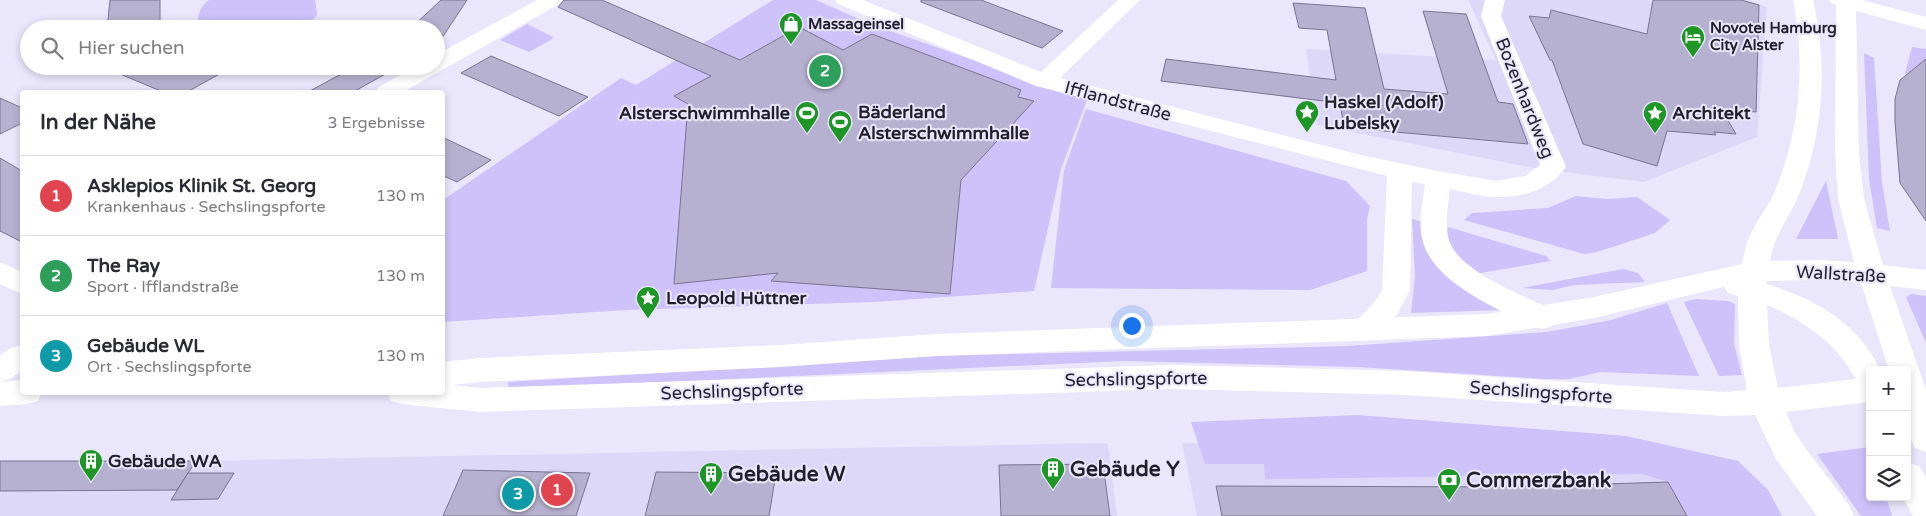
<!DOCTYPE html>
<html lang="de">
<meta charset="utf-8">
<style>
:root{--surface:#fff;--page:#f7f7f7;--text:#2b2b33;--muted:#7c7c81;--line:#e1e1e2;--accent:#1d9626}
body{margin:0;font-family:"Varela Round",sans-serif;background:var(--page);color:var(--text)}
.controls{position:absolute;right:15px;bottom:15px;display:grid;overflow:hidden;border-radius:5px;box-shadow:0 2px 8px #0003}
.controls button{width:45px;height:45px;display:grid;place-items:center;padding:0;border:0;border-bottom:1px solid var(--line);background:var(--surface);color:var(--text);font:25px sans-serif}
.you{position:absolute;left:1131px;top:325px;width:18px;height:18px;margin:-12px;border:4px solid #fff;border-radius:50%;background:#1a73e8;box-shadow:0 0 0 8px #1a73e833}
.badge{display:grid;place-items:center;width:32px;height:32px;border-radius:50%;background:var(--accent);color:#fff;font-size:16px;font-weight:700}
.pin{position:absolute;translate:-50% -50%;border:2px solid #fff;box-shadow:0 1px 5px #0006}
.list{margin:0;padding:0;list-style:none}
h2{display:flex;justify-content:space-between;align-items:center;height:65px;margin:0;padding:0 20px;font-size:21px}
h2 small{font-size:16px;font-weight:400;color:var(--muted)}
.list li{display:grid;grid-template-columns:32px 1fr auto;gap:15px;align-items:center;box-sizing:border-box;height:80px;padding:0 20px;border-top:1px solid var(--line)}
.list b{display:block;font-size:19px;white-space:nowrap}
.list p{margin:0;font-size:16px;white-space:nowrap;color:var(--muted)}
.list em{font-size:16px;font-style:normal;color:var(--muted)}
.icon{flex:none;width:28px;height:28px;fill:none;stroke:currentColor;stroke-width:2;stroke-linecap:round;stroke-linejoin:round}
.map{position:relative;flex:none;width:1926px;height:516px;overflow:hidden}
.search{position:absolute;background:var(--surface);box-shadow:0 2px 8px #0003;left:20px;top:20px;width:425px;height:55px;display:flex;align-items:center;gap:12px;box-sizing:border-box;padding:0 18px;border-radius:28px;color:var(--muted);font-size:19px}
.panel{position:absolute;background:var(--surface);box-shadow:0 2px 8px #0003;left:20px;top:90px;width:425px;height:305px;border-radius:5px}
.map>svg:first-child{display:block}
.built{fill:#ded8f8}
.green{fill:#cdc2fa}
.building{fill:#b7b1d1;stroke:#7a7492}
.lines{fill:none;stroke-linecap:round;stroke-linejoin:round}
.minor{fill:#fff;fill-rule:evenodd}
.major{fill:#fff;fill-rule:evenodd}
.labels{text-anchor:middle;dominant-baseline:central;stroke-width:4;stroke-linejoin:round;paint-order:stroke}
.far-poi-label{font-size:15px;font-weight:bold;fill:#211f2b;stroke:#eae6fb;text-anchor:start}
.street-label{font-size:18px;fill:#211f2b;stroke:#eae6fb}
.poi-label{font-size:18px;font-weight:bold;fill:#211f2b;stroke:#eae6fb;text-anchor:start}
.near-poi-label{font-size:21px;font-weight:bold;fill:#211f2b;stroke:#eae6fb;text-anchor:start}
</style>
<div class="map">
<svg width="1926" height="516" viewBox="0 0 1926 516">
<rect width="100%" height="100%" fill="#eae6fb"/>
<g class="built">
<path d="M1468,0H1646L1693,10L1697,0H1747L1767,7L1757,137L1644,182L1539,169L1317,125L1306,49L1496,60Z"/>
<path d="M1108,443L1117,516H0V465Z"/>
<path d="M1182,443L1681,464L1723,516H1197Z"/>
</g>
<g class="green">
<path d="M209,0H315L317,15L312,21L298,29H198C196,18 200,6 209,0Z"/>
<path d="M773,0H816L870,24L1087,100L1061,169L1034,291L873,302L626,310L443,322V200L621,78L636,85Z"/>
<path d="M527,24L553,37L552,39L529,52L500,40Z"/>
<path d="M1912,47L1926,49V64L1905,74Z"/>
<path d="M1864,53L1874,58L1882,183L1890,231L1877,228L1869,179Z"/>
<path d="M1086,109L1346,181L1370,206L1367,219V271L1310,290L1051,288L1064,170Z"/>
<path d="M1826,181L1838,239H1796Z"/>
<path d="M1576,196L1606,199L1637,197L1670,220L1655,233L1597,252L1584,254L1464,220L1472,213L1548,208Z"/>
<path d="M1412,219L1423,222L1503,310L1411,313L1415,276Z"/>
<path d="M1448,227L1546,256L1551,261L1475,274C1471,271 1465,268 1461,265C1452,257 1443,239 1448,227Z"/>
<path d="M1623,269L1638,273L1645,282L1574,285L1553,290L1521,288Z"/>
<path d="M1911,294L1926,296V343L1906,297Z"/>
<path d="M1695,299L1728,301L1735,304L1734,344L1742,375L1719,376L1684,302Z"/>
<path d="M1667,303L1699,376L1601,372L1569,379H1544L1358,367L1124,361L510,389L507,382L936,356L1348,346L1547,332L1611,320Z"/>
<path d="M1357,415L1626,436L1738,461L1768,490L1782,516H1687L1668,482L1642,474L1265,479L1264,464H1205L1191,422Z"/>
<path d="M1870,447V497H1886L1892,516H1861L1817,454Z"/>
</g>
<g class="building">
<path d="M110,0H160V29H107Z"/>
<path d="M441,0H467L436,47V29H410Z"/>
<path d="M564,0H602L740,60L799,27L843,50L872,34L1021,90L1018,97L1034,101L961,180L950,294L771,281L778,273L674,284L688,104L674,96L711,76L558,7Z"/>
<path d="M921,0H981L1063,31L1042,48L921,2Z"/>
<path d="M1653,0H1741L1759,5L1756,112L1721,109L1736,134L1714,132L1716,135L1667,131L1657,166L1583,144L1552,60H1550L1529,16L1549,18L1551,10L1647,34Z"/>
<path d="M1293,3L1365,8L1384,89L1448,94L1423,11L1466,14L1498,102L1513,104L1528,144L1362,129L1361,123L1343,121L1340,103L1161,81L1166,59L1336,80L1327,30L1299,28Z"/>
<path d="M491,56L569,89L588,97L559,116L461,73Z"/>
<path d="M1926,59V221L1900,183L1895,122V99L1900,80Z"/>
<path d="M101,66H234L187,92H163Z"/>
<path d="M356,66H400L353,92H308Z"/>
<path d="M0,98L22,108V123L0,134Z"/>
<path d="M442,137L491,160L457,182L442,175Z"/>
<path d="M0,158L22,171V242L0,231Z"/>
<path d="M0,461H196L177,490L0,491Z"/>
<path d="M1103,464L1110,516H1001L999,465Z"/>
<path d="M463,470L590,473L576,516H443Z"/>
<path d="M656,472L776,473L769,516H645Z"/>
<path d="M188,473H234L218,499L171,500Z"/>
<path d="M1668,482L1687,516H1222L1216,486L1509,487Z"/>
</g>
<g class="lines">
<g class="minor">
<path d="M537,0H562L559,4L403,92H375L379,87L416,66H436V55Z"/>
<path d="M835,0H863L1041,72L1118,0H1140L1060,78L1361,155L1438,171L1496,181L1525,176L1540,165L1481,16L1485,0H1505L1501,16L1566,167C1551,189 1522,198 1496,197C1481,197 1465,192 1450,189C1448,206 1444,227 1450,243C1460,267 1503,287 1525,297C1537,303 1550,306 1557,318L1552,326L1542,329L1532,326C1496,308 1431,282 1422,238C1418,220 1423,202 1425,184L1412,182L1410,290L1397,315L1375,338L1365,341L1355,338L1350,330C1359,315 1374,306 1382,290L1387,176L1036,86L838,4Z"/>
<path d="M0,262L22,272V294L0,284Z"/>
<path d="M22,345V371L11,378L0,382V355L11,348Z"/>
</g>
<g class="major">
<path d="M1793,0H1813C1828,64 1824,130 1800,192C1790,218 1775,232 1770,261L1819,260L1854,262L1838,199L1835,153L1836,5L1832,4L1829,0H1862L1926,17V30L1856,11L1859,153L1864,199L1883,265L1926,270V290L1890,286L1926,390V452L1915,448L1907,431V370H1889L1861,283L1819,280L1767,281V284C1819,301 1855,321 1881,370H1870V402L1786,412L1794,431L1806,449L1849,505L1854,516H1817L1776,459L1755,415L1724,416L1405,395L1172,389L479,412L402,404L391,401L387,392H442V362L479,358L780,345L936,334L1487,314L1594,297L1742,264C1744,254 1746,244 1750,235C1757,220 1768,207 1775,191C1800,130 1806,65 1793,0ZM1724,287L1728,293L1738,296L1739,345L1747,390L1724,392L1405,371L1172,365L479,388L452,385L479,382L780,367L936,356L1487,336L1594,318ZM1767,305C1805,321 1836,343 1856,379L1778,388L1769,345Z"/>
<path d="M22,380V392H42L38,401L27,404L0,406V382Z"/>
<path d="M1907,462L1919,466L1926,477V516H1913L1902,497H1907Z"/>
</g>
</g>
<defs>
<g id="shop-pin" transform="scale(1.25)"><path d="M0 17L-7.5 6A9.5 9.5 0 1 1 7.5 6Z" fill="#1d9626" stroke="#eae6fb"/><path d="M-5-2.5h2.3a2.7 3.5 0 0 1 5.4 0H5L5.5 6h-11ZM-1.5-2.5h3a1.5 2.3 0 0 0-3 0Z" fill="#fff"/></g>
<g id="hotel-pin" transform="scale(1.25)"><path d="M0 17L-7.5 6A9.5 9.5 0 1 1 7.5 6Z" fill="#1d9626" stroke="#eae6fb"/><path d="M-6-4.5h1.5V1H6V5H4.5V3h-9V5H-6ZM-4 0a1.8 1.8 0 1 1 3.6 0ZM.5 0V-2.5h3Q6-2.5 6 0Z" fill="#fff"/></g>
<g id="sight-pin" transform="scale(1.25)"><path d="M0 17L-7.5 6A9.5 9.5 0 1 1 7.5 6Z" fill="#1d9626" stroke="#eae6fb"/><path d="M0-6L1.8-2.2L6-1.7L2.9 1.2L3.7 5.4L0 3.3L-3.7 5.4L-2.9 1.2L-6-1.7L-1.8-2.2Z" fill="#fff"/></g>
<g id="stadium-pin" transform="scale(1.25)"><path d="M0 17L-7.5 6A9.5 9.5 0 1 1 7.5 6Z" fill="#1d9626" stroke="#eae6fb"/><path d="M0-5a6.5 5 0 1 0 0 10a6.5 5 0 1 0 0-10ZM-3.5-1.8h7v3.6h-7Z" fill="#fff"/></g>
<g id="building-pin" transform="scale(1.25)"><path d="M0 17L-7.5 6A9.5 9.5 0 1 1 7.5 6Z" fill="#1d9626" stroke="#eae6fb"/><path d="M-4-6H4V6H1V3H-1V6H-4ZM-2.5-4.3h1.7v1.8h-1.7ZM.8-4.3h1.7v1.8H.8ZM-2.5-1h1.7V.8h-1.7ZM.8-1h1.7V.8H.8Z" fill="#fff"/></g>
<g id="bank-pin" transform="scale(1.25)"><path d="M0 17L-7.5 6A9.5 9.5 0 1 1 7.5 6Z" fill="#1d9626" stroke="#eae6fb"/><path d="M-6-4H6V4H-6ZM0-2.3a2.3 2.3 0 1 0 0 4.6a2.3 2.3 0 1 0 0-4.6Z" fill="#fff"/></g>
</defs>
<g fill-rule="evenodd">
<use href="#shop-pin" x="791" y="24"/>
<use href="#hotel-pin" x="1693" y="37"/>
<use href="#sight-pin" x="1307" y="112"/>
<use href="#stadium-pin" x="807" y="113"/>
<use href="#sight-pin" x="1655" y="113"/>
<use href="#stadium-pin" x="840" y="122"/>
<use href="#sight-pin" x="648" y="298"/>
<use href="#building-pin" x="91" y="461"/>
<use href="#building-pin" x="1053" y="469"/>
<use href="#building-pin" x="711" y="474"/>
<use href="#bank-pin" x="1449" y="480"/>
</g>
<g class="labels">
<g class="far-poi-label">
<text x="808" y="24">Massageinsel</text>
<text x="1710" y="28">Novotel Hamburg<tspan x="1710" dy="17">City Alster</tspan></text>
</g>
<g class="street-label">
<text transform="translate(1525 98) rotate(68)">Bozenhardweg</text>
<text transform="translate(1118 101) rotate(15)">Ifflandstraße</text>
<text transform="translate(1841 274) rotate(3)">Wallstraße</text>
<text transform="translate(1136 379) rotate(-1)">Sechslingspforte</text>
<text transform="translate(732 391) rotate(-2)">Sechslingspforte</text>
<text transform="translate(1541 392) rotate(4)">Sechslingspforte</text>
</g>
<g class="poi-label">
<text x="1324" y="102">Haskel (Adolf)<tspan x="1324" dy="21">Lubelsky</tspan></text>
<text x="858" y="112">Bäderland<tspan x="858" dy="21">Alsterschwimmhalle</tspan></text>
<text x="790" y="113" text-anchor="end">Alsterschwimmhalle</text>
<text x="1672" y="113">Architekt</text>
<text x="666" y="298">Leopold Hüttner</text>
<text x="108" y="461">Gebäude WA</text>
</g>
<g class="near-poi-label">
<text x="1070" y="469">Gebäude Y</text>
<text x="728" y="474">Gebäude W</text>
<text x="1466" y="480">Commerzbank</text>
</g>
</g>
</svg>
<div class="controls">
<button>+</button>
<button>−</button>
<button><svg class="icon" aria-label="layers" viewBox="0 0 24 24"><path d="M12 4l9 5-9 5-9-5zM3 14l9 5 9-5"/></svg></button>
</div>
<div class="you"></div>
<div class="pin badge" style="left:557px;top:490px;background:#e0444e">1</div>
<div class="pin badge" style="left:825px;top:71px;background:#2e9e5b">2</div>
<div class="pin badge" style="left:518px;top:494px;background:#0f9aa8">3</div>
<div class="search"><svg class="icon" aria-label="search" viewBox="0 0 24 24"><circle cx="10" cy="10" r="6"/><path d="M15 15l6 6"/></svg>Hier suchen</div>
<section class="panel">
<h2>In der Nähe<small>3 Ergebnisse</small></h2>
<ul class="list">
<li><span class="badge" style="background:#e0444e">1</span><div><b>Asklepios Klinik St. Georg</b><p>Krankenhaus · Sechslingspforte</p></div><em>130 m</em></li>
<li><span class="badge" style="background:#2e9e5b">2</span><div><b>The Ray</b><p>Sport · Ifflandstraße</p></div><em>130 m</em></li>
<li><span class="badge" style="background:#0f9aa8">3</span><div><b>Gebäude WL</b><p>Ort · Sechslingspforte</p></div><em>130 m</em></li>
</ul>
</section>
</div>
